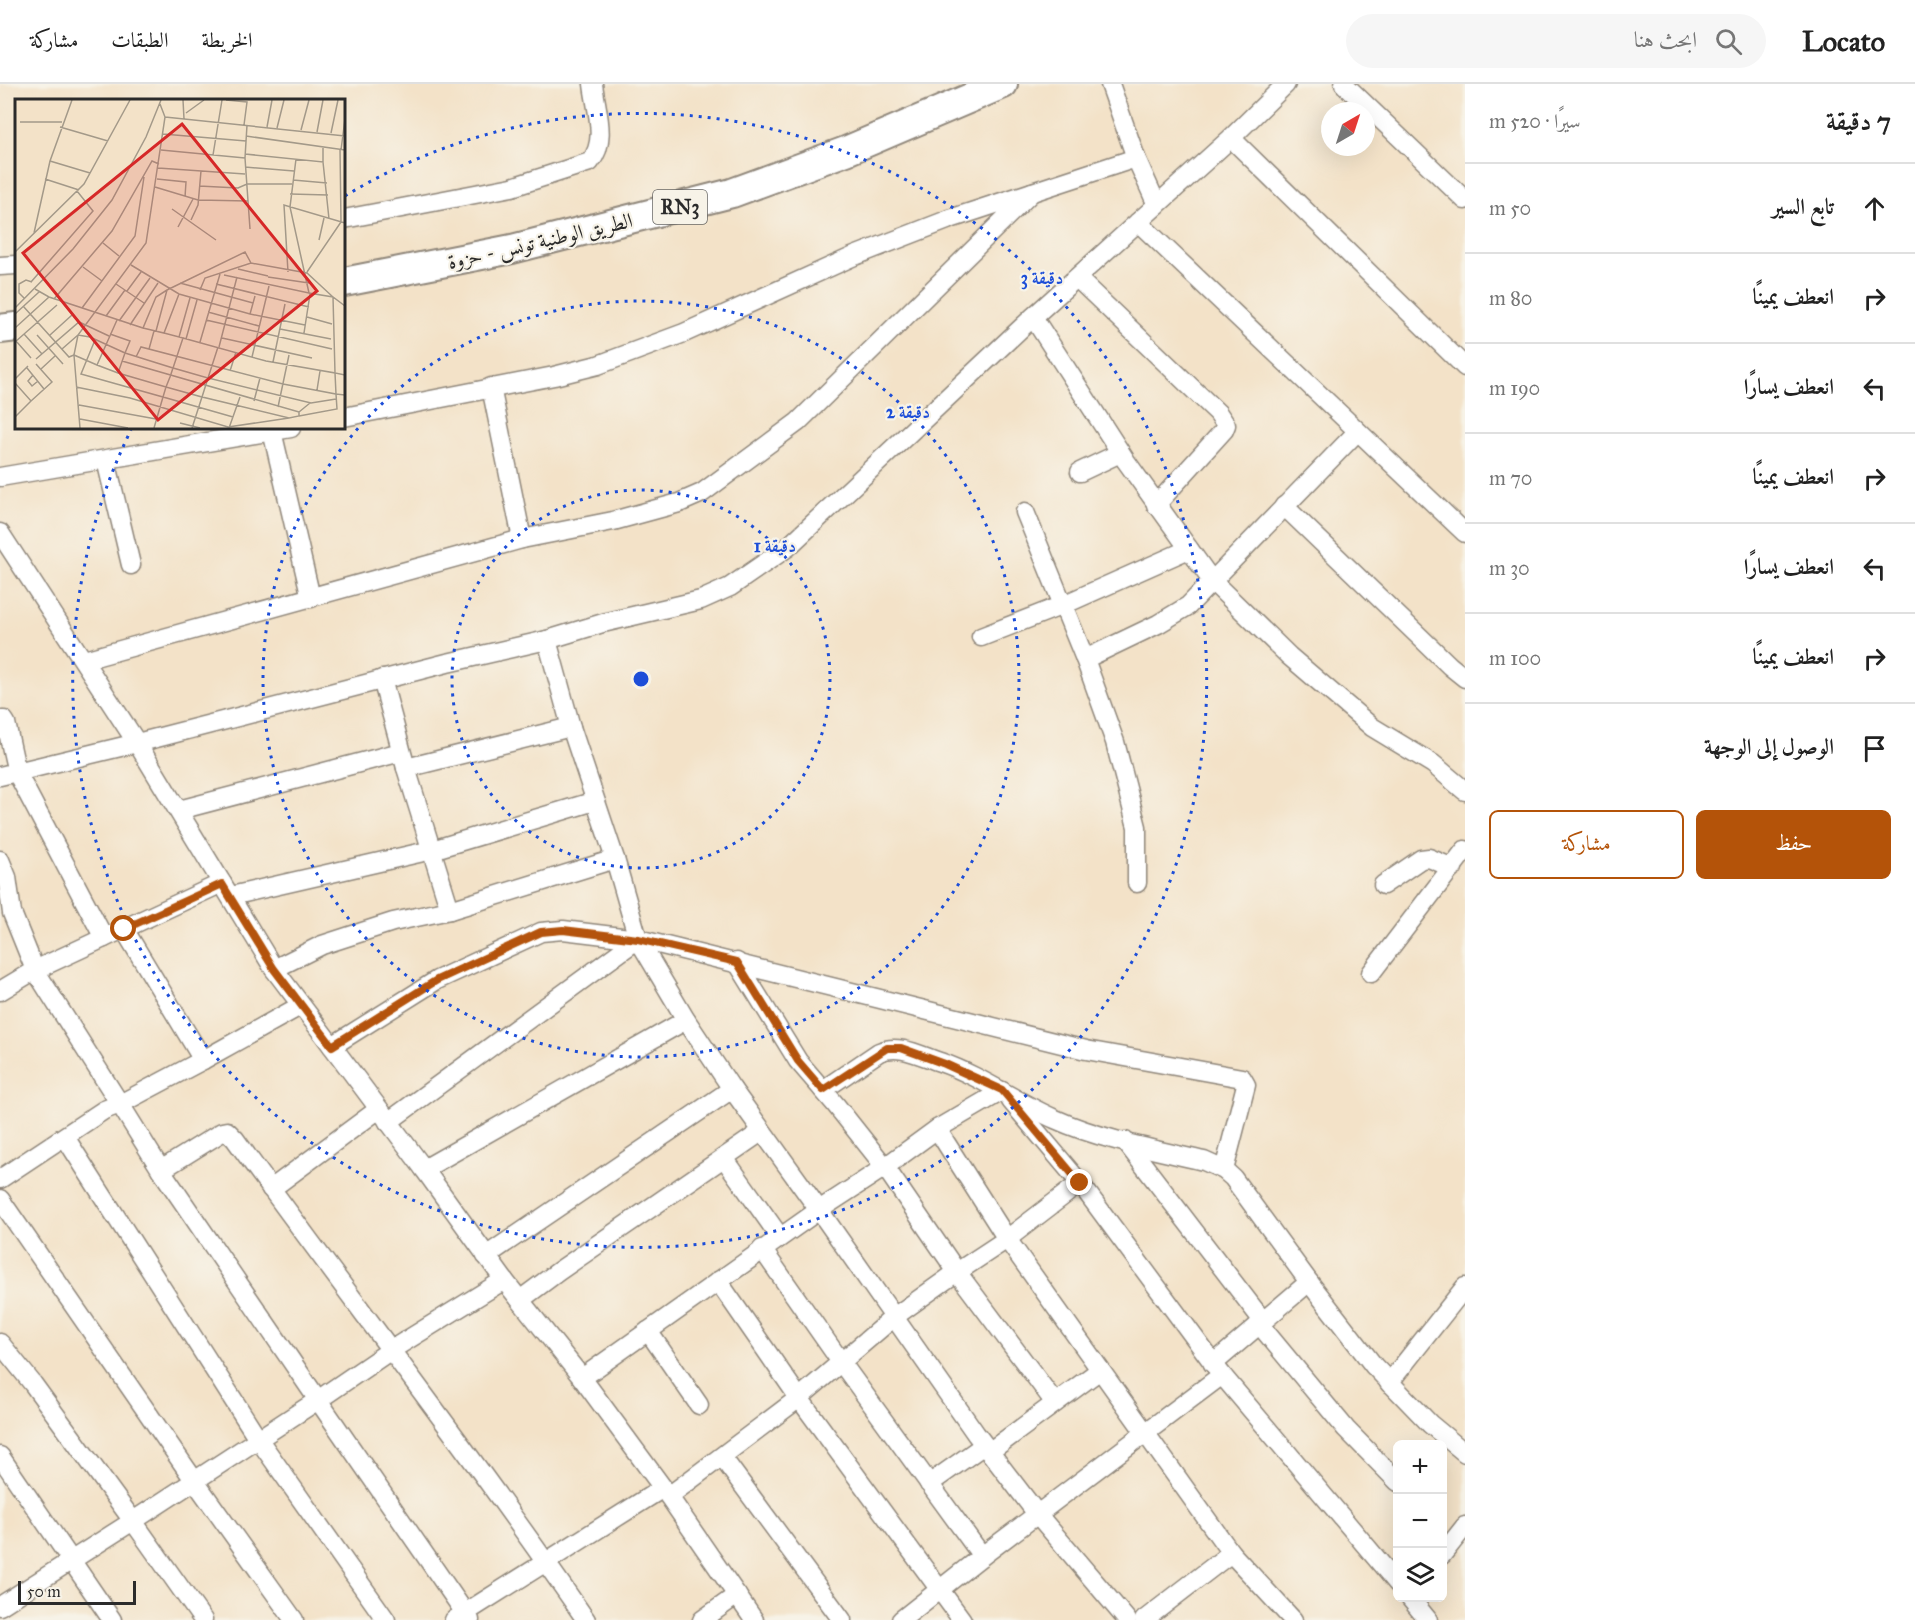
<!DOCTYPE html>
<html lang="ar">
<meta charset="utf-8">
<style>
:root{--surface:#fff;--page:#f6f6f6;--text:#222;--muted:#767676;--line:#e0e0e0;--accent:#b45309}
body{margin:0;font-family:"IM FELL Great Primer",Amiri,serif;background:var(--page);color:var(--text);direction:rtl}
.controls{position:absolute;right:18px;bottom:18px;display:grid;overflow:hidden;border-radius:9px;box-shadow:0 6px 24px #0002}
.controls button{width:54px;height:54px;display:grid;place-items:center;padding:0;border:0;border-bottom:2px solid var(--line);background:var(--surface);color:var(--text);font:30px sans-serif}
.compass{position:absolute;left:1321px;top:18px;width:54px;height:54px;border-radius:50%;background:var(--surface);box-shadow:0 6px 24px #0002;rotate:39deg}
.scale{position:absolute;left:18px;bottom:15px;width:118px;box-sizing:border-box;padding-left:6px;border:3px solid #2b2b2b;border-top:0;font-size:16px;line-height:21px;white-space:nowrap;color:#2b2b2b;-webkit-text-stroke:4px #f7f3e8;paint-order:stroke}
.stop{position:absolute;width:18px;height:18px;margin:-14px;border:4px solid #b45309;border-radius:50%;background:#fff}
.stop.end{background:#b45309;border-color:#fff;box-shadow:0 2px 6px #0008}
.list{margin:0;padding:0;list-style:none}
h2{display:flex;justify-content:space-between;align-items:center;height:78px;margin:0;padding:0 24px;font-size:26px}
h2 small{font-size:20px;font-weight:400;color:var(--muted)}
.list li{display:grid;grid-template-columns:39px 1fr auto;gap:18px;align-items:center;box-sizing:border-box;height:90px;padding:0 24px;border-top:2px solid var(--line)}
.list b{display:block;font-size:22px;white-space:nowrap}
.list em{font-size:20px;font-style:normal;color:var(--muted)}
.actions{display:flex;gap:12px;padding:18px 24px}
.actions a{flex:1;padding:14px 0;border:2px solid var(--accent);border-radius:9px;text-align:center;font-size:21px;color:var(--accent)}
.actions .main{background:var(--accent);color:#fff}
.icon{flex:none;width:33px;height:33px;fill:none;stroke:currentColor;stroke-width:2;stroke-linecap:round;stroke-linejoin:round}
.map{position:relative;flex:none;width:1465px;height:1536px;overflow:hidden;direction:ltr}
header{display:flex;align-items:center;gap:36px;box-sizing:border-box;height:84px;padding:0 30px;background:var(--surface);border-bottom:2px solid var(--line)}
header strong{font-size:28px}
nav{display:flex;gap:33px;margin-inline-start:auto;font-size:21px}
.search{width:420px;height:54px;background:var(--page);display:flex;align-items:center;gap:15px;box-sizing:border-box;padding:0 21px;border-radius:33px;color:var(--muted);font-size:22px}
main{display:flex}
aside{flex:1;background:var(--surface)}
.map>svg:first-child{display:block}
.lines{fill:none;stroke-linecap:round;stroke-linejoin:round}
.minor-casing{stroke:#8f867a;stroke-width:21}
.primary-casing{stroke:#8f867a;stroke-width:32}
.minor{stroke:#fff;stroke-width:18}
.primary{stroke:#fff;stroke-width:28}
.route{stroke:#b45309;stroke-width:8}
.ring{fill:none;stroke:#1d4ed8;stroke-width:3;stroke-dasharray:3 6}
.labels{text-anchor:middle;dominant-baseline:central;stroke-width:4.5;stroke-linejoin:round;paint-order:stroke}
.shield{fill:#f7f3e8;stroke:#686764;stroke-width:1.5}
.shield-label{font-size:20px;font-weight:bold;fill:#2b2b2b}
.street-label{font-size:21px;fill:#2b2b2b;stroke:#f7f3e8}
.inset-road{fill:none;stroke:#a39989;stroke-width:1.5}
.view{fill:#d62828;fill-opacity:0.15;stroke:#d62828;stroke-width:3}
.inset-edge{fill:none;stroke:#2b2b2b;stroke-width:3}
.centre{fill:#1d4ed8;stroke:#f7f3e8;stroke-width:3}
.ring-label{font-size:18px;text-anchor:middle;font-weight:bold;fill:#1d4ed8;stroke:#f7f3e8;stroke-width:4.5;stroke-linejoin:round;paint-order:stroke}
</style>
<header>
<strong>Locato</strong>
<div class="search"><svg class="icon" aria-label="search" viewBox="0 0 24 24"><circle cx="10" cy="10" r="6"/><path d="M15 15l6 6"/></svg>ابحث هنا</div>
<nav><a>الخريطة</a><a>الطبقات</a><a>مشاركة</a></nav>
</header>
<main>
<aside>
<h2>7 دقيقة<small>سيرًا · 520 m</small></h2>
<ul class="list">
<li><svg class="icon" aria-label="ahead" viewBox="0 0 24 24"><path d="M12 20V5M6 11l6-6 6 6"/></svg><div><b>تابع السير</b></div><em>50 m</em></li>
<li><svg class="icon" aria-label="right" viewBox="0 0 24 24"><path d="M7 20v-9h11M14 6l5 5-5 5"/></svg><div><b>انعطف يمينًا</b></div><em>80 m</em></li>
<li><svg class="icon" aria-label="left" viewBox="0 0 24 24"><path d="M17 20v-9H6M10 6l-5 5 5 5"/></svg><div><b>انعطف يسارًا</b></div><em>190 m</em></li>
<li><svg class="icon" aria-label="right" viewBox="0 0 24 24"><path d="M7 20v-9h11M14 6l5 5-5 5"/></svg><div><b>انعطف يمينًا</b></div><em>70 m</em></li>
<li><svg class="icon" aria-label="left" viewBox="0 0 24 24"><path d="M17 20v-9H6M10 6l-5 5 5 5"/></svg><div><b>انعطف يسارًا</b></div><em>30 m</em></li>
<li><svg class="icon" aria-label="right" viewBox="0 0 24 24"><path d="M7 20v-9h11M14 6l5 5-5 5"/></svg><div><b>انعطف يمينًا</b></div><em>100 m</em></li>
<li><svg class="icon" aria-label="arrive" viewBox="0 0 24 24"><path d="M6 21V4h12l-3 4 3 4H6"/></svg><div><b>الوصول إلى الوجهة</b></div></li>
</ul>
<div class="actions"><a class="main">حفظ</a><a>مشاركة</a></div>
</aside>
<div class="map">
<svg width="1465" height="1536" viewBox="0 0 1465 1536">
<rect width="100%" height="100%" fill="#f7f3e8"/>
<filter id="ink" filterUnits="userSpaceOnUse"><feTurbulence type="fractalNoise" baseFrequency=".0167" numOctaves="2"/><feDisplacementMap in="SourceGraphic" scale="12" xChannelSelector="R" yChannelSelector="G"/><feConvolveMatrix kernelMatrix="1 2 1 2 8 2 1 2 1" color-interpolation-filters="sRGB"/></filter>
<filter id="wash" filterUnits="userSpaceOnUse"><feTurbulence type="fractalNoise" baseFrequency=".008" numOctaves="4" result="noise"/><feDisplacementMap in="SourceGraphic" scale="24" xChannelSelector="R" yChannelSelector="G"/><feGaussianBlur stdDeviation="1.35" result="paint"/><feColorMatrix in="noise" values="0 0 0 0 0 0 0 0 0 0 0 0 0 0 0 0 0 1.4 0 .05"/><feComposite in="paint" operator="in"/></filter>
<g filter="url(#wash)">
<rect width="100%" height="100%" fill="#f3e2c8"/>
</g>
<g filter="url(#ink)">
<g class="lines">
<g class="minor-casing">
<g id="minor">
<path d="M1110,0L1136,74"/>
<path d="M1344,0L1465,116"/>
<path d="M1231,54L1465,283"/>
<path d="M344,135L512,103L590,78C608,57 596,26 593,0"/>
<path d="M1138,138L1465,449"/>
<path d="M0,182L16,181"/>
<path d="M1077,194L1218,329L1226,341L1224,346L1156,421"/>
<path d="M1033,233L1126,377L1212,497L1289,572L1372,643L1433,680L1465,707"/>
<path d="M491,303L522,455"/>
<path d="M344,333L554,292L598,281L684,249L852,173L950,135L1136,74L1157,121"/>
<path d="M272,347L311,514"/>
<path d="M106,376L131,481"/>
<path d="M1080,388L1120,369"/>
<path d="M0,393L291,344"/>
<path d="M1284,422L1450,582L1465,594"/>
<path d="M1025,428L1085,575L1115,658L1137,743V799"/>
<path d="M0,449L137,659L274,885L332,962L437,896L541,848L563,846L638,855L1086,966L1242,994L1246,1001L1224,1086"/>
<path d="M981,553L1063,521L1189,465"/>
<path d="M547,556L571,643L615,775L638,855L686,936L732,1005L819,1126L976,1350L1038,1431L1127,1536"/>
<path d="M1085,575L1158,540L1188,522L1357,348"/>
<path d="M84,576L522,455L613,437L679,419L702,409L798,338L1032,108"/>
<path d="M382,595L406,684L450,826"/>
<path d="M0,636H4L6,639L17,689L104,854"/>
<path d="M406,684L571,643"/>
<path d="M0,692L137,659L447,579L547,556L603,539L701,516L730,503L788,463L1033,233L1231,54L1286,0"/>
<path d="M179,726L401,668"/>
<path d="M0,776L7,793L12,829L35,886L120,1020L104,1026L0,1095"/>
<path d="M1383,801L1421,775L1429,774L1453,784"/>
<path d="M231,812L432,766L595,717"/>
<path d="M124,845L203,976L120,1020L161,1086L318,1316L391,1266L504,1196L424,1085"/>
<path d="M737,878L798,977L835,1020L885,1083L957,1188L1055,1319"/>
<path d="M274,885L322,861L393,838L450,826L615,775"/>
<path d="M1371,889L1465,766"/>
<path d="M0,907L35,886L222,799"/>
<path d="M332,962L424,1085L686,936"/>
<path d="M203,976L300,922"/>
<path d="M823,1006L879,968C899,959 921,972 940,978C981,992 1016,1018 1055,1035C1099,1055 1156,1066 1204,1077L1224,1086L1233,1094L1309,1198L1374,1282L1430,1340L1465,1369"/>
<path d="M1011,1017L1080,1099L1222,1291L1398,1500"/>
<path d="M388,1038L638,855"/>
<path d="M937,1045L1007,1155L1231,1469L1293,1536"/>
<path d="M65,1053L259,1356L386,1536"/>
<path d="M1125,1057L1263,1237"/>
<path d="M724,1074L780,1153"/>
<path d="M161,1086L222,1048L227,1047L235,1055C351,1215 473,1372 586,1536"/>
<path d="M271,1105L379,1025"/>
<path d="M0,1115L194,1396L294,1536"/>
<path d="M762,1165L841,1278L982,1472"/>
<path d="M486,1172L732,1005"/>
<path d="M504,1196L582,1294L663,1404L754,1536"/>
<path d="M718,1197L799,1314L962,1536"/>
<path d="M520,1216L559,1187L761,1048"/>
<path d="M1259,1240L1346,1345L1398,1398"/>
<path d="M648,1247L699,1321"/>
<path d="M0,1259L33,1300L133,1437L318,1316L465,1529L454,1536"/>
<path d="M1213,1280L1309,1198"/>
<path d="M582,1294L819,1126L885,1083L937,1045L1002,1007"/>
<path d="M1389,1299L1465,1203"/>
<path d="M989,1368L1100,1286"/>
<path d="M0,1372L112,1536"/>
<path d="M722,1373L842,1536"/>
<path d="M929,1400L984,1361"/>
<path d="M669,1412L799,1314L894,1233L957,1188L1007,1155L1080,1099"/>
<path d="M1442,1471L1465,1442"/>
<path d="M1410,1514L1428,1536"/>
<path d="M0,1522L133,1437L203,1536"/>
<path d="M470,1536L465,1529L663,1404"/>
<path d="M702,1536L737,1511"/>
<path d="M901,1536L982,1472L1222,1291"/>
<path d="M1144,1536L1231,1469"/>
</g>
</g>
<g class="primary-casing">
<g id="primary">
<path d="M344,198L512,165L732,109L846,67L1003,0"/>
<path d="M0,245L16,243"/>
</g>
</g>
<use href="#minor" class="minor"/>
<use href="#primary" class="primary"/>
</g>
</g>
<g class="lines" filter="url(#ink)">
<path class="route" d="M124,845L222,800L274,885L332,962L437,896L541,848L563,846L638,855L737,878L798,977L823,1006L887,964H901L945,980L1002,1006L1080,1099"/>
</g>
<g class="ring">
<circle cx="641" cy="595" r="189"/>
<circle cx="641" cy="595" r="378"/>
<path d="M345 112A567 567 0 1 1 131 346"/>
</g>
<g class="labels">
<rect class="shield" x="653" y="106" width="54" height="34" rx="4.5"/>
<g class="shield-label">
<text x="680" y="123">RN3</text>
</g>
<g class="street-label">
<text transform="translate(540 157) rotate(-13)">الطريق الوطنية تونس - حزوة</text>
</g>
</g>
<g transform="translate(15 15)">
<rect width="330" height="330" fill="#f3e2c8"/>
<path class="inset-road" d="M168,1L169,20M211,1L232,3L229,26M171,14L189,1M150,18L330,37M5,23H47M45,28L93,42M252,28L257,1M262,29L269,1M286,31L294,1M302,33L308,1M316,34L323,1M148,35L231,42M231,37L330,51M146,51L230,59M326,51L330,20M230,55L308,63V48M198,56L207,1M281,60L275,108L294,194L318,198L330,207M35,62L75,74M308,63L314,120M230,68L279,72M143,69L230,75M30,80L64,91M142,80L171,83L170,98M278,81L312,84M184,87L223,89L232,85H277M140,88L183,101L233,102L230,59L232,26M275,95L313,96M233,102L235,130M157,110L201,141M176,121L183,106L186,72M163,128L178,100M19,134L35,62L57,1M304,141L309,119M88,144L104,157M0,153L69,85L115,1M116,166L164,195L235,215L290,226M68,168L87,182M223,170L253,177M273,173L269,106L330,124M292,173L326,123L325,50M209,176L294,194M253,178L294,184M16,183L78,112L62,92M165,184L238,204M101,185L129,204M201,185L294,208M20,190L34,198L128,229L141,198L152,191L230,153L236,164M185,191L190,179L236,164L292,174L318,198L320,274L330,276M112,192L126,173M9,199L4,194V185L11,181L17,183M39,200L97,132L137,62L144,65M8,207L54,258L59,256L63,236L131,144L150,18L145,5M0,209L58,150L97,101L131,38L146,1M67,209L120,137L129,78M193,213L244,227M0,215L24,193M235,215L240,197M91,217L110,191M292,218L317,225M191,221L317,250M104,222L135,179M115,226L143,184M0,229L34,198M128,229L149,234L164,195M265,230L316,240M141,232L152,191M289,234L295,195M9,235L27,255M95,235L115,242L110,254L158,269L168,239L149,234M22,236L48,265M35,236L57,216M164,238L175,199M207,239L297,259M171,240L182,201M80,241L66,275L148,298L151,288L155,278L158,269L193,279L187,298L151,288L103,274L82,266L102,221M1,242L16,259M0,243L42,206M185,243L205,175M203,248L193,279L296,304L321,300M204,248L222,178M47,250L63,236L75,238L110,254L103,274M134,250L139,232M121,258L126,248L268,285L321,295L320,274L251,262L168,239M237,258L254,187M21,260L64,223L94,237M107,262L284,313M258,263L270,205M12,269L29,290M26,270L40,257M215,272L221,253M18,276L13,282L17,287L23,282M0,280L13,267M0,284L16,302L37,283L21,265M61,288L115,299L213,328L274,319M302,291L305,272M239,302L245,279M64,306L141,320M263,308L274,256M284,317L322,310L321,295L330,296M0,318L16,302M65,320L113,329M165,324L185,329M65,329L59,256L82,266M139,329L148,298L218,318M177,329L187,298L274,319L284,317V313L295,304M214,329L225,298"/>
<path class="view" d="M167,25L302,192L143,321L8,154Z"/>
<rect width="330" height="330" class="inset-edge"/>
</g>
<circle cx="641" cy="595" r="9" class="centre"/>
<g class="ring-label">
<text x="1042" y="200">3 دقيقة</text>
<text x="908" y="334">2 دقيقة</text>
<text x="775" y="468">1 دقيقة</text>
</g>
</svg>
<div class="controls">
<button>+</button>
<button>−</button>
<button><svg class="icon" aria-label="layers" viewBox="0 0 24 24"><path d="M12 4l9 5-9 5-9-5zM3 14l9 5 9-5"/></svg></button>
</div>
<svg class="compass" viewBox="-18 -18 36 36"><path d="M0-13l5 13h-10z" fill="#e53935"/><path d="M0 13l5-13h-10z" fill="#767676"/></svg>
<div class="scale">50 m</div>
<div class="stop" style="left:124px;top:845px"></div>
<div class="stop end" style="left:1080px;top:1099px"></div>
</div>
</main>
